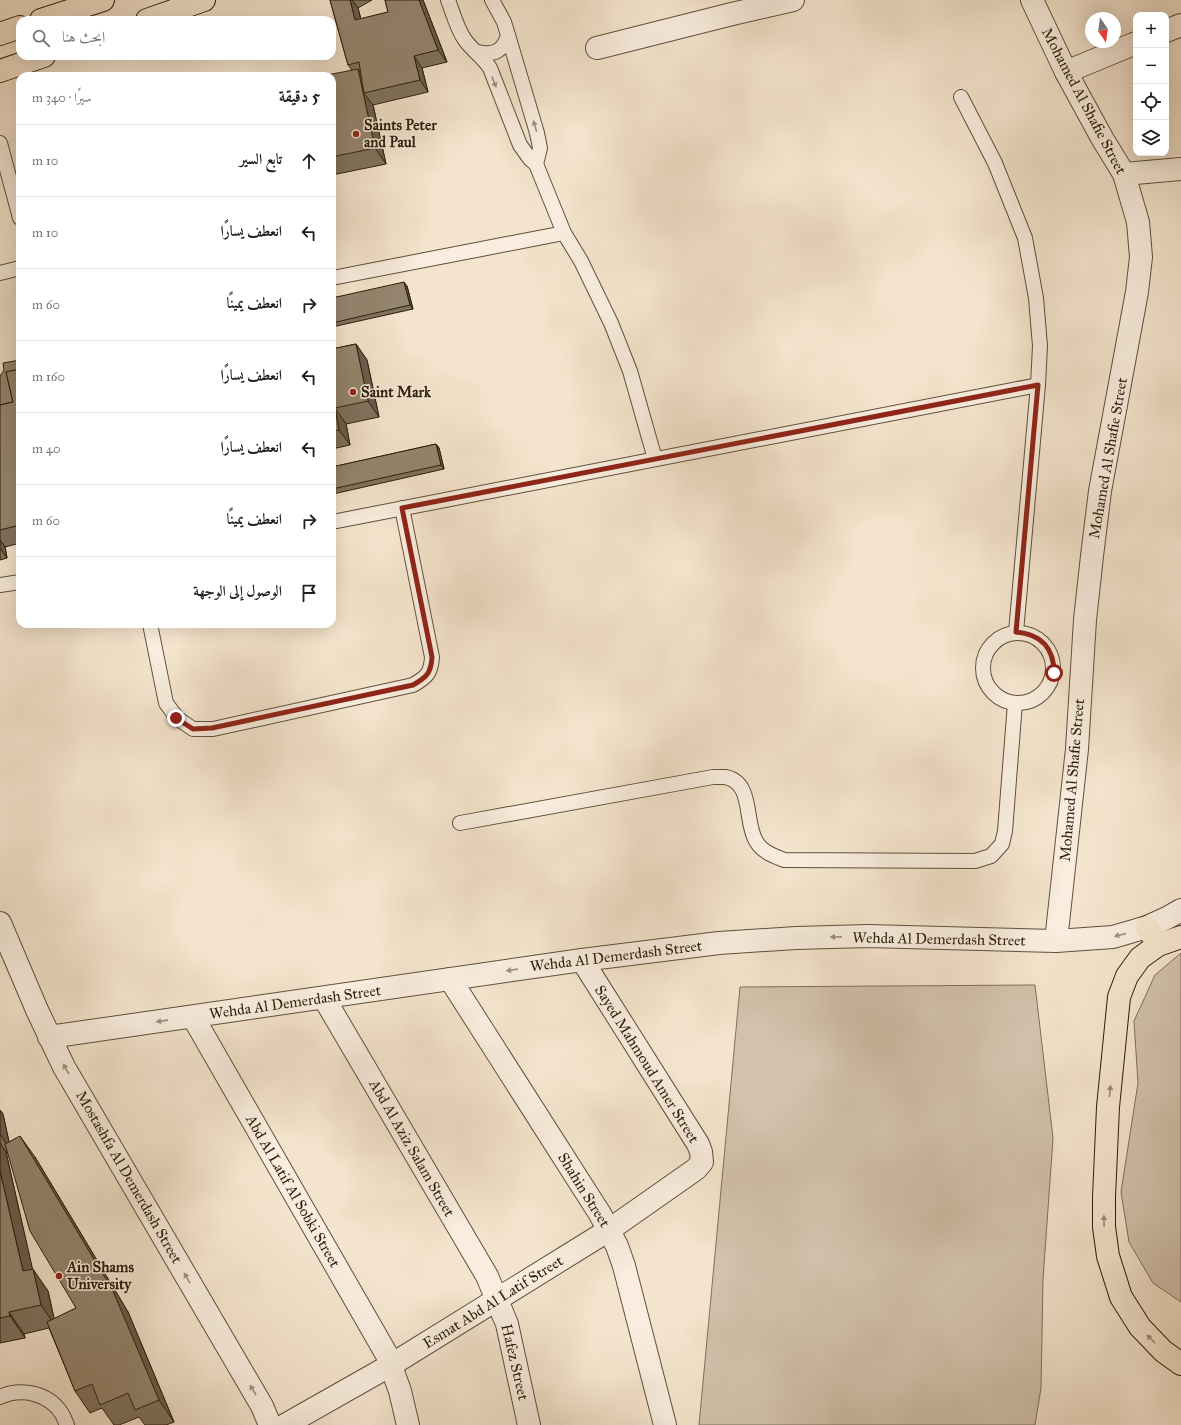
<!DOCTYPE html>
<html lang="ar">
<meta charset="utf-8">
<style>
:root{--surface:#fff;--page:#f2f2f2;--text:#202124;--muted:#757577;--line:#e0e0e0}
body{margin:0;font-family:"IM FELL Great Primer",Amiri,serif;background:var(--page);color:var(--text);direction:rtl}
.controls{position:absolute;right:12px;top:12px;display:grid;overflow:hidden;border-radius:8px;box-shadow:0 4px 16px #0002}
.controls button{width:36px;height:36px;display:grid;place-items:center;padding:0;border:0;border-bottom:1px solid var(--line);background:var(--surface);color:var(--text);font:20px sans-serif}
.compass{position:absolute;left:1085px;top:12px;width:36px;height:36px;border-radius:50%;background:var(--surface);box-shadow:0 4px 16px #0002;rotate:167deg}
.stop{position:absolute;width:12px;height:12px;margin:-9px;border:3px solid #8f2418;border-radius:50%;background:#fff}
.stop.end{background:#8f2418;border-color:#fff;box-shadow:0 1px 4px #0008}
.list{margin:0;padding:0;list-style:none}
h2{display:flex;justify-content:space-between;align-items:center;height:52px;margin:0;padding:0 16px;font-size:17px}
h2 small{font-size:13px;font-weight:400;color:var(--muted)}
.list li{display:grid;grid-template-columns:26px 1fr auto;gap:12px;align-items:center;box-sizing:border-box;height:72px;padding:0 16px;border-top:1px solid var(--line)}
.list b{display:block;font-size:15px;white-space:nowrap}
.list em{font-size:13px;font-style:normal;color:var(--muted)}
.icon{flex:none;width:22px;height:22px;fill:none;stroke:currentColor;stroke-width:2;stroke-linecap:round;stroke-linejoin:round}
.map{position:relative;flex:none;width:1181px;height:1425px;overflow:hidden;direction:ltr}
.search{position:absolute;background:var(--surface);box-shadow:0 4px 16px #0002;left:16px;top:16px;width:320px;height:44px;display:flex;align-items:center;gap:10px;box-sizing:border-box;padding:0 14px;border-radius:12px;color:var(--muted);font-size:15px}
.panel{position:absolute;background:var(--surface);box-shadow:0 4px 16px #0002;left:16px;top:72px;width:320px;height:556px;border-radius:12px;direction:rtl}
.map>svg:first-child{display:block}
.green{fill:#d2c2ac;stroke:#7f705b}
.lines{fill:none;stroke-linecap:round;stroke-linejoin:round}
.service-casing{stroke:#5e503b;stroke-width:16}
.minor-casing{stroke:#5e503b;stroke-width:24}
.primary-casing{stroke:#2c1e0a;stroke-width:24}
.service{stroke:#f8edde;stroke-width:14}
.minor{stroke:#f8edde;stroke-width:22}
.primary{stroke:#f4e4cd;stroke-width:22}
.wall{fill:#7f725f;stroke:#2c1e0a;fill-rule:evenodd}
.shaded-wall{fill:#685d4e;stroke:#2c1e0a}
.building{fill:#94856f;stroke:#2c1e0a}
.oneway{fill:#9c907f}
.oneway2{fill:#9a8b75}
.route{stroke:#8f2418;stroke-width:5}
.poi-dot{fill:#8f2418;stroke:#f8edde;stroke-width:1.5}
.labels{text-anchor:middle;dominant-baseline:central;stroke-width:3;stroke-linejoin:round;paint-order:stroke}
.street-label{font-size:15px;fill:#2c1e0a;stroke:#f8edde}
.poi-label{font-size:15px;font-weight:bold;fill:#2c1e0a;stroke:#f8edde;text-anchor:start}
</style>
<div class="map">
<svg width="1181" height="1425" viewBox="0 0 1181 1425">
<rect width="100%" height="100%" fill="#f4e4cd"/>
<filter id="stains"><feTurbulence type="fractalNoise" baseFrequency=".005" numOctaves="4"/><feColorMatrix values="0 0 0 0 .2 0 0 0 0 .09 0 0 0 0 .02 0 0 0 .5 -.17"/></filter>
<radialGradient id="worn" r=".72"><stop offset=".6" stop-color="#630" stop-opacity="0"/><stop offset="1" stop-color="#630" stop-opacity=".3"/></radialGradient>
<g class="green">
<path d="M1181,953V1302L1153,1283L1129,1242L1121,1192L1138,1083L1134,1021L1155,975Z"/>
<path d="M1035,985L1053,1138L1043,1280L1041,1388L1035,1425H699L740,987Z"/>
</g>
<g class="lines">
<g class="service-casing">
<g id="service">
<path d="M448,0C453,13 457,29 465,40C473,51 483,57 490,68L520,145L530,159L536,164L564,233L581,261L611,323L630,371L655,459"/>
<path d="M492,0L504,22L508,35L537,133L540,148L536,164"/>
<path d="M478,52C493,56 504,51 508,35"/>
<path d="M961,97L995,163L1025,238L1036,298L1040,346L1038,385L1016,632"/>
<path d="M0,143L20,218"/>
<path d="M0,273L20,268"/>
<path d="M332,278L564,233"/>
<path d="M332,522L1038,385"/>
<path d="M0,585L20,582"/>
<path d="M150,624L166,703L177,718L193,729H213L413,685C427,677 431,673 432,657L402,508"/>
<circle cx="1018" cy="668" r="35"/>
<path d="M460,823L713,777C717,777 722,777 725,777C754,782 744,822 756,841C762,852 774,856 784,860L975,861L991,856L1002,844L1005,831L1015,703"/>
<path d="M0,1397C21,1387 49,1393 62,1414C64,1417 65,1421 67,1425"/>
</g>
</g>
<g class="minor-casing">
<g id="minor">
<path d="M1032,0L1066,72L1102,138L1124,174L1138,222L1141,257L1137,292L1100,491L1092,556L1085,620L1077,749L1056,941"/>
<path d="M1166,31L1181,25"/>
<path d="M597,48L732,14L793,0"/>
<path d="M1066,72L1136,43"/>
<path d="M1124,174L1181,169"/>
<path d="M0,923L37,1010L64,1067L262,1406L270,1425"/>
<path d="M450,979L600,1214L617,1246L624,1266L665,1425"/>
<path d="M324,998L487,1276L507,1324L529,1425"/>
<path d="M193,1017L387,1355L400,1391L408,1425"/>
<path d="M49,1037L582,960L719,943L796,938L868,936L1056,941L1113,937L1147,927L1167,918L1181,910"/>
<path d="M285,1425L391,1365L609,1230L696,1169L702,1162L701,1152L698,1144L582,960"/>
</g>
</g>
<g class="primary-casing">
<g id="primary">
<path d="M41,20L103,0"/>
<path d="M147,20L204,0"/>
<path d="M0,34L20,27"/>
<path d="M0,71L44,56"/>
<path d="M1147,927L1158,945"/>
<path d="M1181,937L1158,945L1140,958L1127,976L1119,997L1108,1107L1104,1197V1227L1108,1256L1121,1297L1140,1327L1163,1351L1181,1364"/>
</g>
</g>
<use href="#service" class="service"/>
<use href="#minor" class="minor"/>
<use href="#primary" class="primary"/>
</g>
<g class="wall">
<path d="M330,0H372L358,8L361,19L388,12L385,0H423L447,62L422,68L428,92L373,105L386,164L332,175V76L352,70L348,65Z"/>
<path d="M407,286L413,309L332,327V298Z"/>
<path d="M356,344L367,360L379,417L346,424L350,445L332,449V349Z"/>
<path d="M20,360V543L5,547L7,558L0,560V376Z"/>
<path d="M436,444L439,448L444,469L333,494L332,492V467Z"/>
<path d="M0,1110L3,1114L9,1142L35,1157L128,1312L174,1422L166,1425H145L139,1417L119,1425H114L102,1408L90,1413L75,1391L49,1328L24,1334L25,1338L0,1343ZM6,1152H8L76,1308L54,1319L48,1291L32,1269Z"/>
</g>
<g class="shaded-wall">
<path d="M350,0H352L358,8L364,32L355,20Z"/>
<path d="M419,0H423L447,62L438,50Z"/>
<path d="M414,56L422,68L428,92L420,80Z"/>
<path d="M358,69L368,84L364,93L373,105L386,164L375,148Z"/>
<path d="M404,282L407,286L413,309L410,305Z"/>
<path d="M356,344L367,360L379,417L368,401Z"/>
<path d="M335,408L346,424L350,445L339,430Z"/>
<path d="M436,444L439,448L444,469L441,465Z"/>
<path d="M0,540L5,547L7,558L0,548Z"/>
<path d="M0,1110L3,1114L11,1151L0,1134Z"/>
<path d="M20,1136L35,1157L128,1312L174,1422L159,1400Z"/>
<path d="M0,1143L6,1152L38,1293L23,1271L0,1171Z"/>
<path d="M33,1269L48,1291L56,1327L41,1305Z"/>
<path d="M9,1312L24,1334L25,1338L10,1316Z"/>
</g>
<g class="building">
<path d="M330,0H350L355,20L388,12L385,0H419L438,50L414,56L420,80L364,93L359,62L348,65Z"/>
<path d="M358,69L375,148L332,157V76H322Z"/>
<path d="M404,282L410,305L332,323V298Z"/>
<path d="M356,344L368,401L335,408L339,430L332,431V349Z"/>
<path d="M20,360V369L6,372L13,402L0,405V376L4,370L3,363Z"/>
<path d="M20,369V525L0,530V405L13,402L6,372Z"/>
<path d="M436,444L441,465L332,489V467Z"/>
<path d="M20,1136L113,1291L159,1400L135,1410L128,1393L100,1405L92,1384L75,1391L47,1322L76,1308L30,1231L5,1144Z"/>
<path d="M0,1171L23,1271L33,1269L41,1305L9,1312L10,1316L0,1318Z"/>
</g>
<defs><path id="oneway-solid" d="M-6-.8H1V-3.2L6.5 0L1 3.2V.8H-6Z"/></defs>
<g class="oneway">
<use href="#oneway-solid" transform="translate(494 82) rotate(68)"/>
<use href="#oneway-solid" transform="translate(535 126) rotate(-106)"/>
<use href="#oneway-solid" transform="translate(1120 935) rotate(167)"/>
<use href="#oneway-solid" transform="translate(836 937) rotate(179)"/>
<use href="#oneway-solid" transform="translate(512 970) rotate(172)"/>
<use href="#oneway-solid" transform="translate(162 1021) rotate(172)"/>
<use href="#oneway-solid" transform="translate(66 1069) rotate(-120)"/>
<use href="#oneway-solid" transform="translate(187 1278) rotate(-120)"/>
<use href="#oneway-solid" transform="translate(253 1390) rotate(-121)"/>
</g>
<g class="oneway2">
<use href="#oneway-solid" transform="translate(1110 1091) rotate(-85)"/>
<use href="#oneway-solid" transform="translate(1104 1221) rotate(-91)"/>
<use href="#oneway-solid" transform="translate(1151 1339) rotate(-135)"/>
</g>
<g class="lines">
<path class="route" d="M176,718L193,729L212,728L413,685C427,677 431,673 432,657L402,508L1038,385L1016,632C1041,634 1054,648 1054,673"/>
</g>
<g class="poi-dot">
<circle cx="356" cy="134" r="4"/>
<circle cx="353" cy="392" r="4"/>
<circle cx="59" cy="1276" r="4"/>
</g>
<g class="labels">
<g class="street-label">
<text transform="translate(1084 101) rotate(62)">Mohamed Al Shafie Street</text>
<text transform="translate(1108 458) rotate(-80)">Mohamed Al Shafie Street</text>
<text transform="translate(1072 780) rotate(-85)">Mohamed Al Shafie Street</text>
<text transform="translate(939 939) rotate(1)">Wehda Al Demerdash Street</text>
<text transform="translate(616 956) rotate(-7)">Wehda Al Demerdash Street</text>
<text transform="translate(295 1002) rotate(-8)">Wehda Al Demerdash Street</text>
<text transform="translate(647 1064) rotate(58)">Sayed Mahmoud Amer Street</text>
<text transform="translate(412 1148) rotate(60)">Abd Al Aziz Salam Street</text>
<text transform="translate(129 1177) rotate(60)">Mostashfa Al Demerdash Street</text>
<text transform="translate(584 1190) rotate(58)">Shahin Street</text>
<text transform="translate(293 1191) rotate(60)">Abd Al Latif Al Sobki Street</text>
<text transform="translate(493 1302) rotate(-32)">Esmat Abd Al Latif Street</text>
<text transform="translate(515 1362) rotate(77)">Hafez Street</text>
</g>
<g class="poi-label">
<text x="364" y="125">Saints Peter<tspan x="364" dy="17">and Paul</tspan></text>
<text x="361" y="392">Saint Mark</text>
<text x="67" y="1267">Ain Shams<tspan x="67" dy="17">University</tspan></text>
</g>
</g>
<rect width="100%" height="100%" filter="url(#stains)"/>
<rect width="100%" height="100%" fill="url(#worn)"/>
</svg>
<div class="controls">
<button>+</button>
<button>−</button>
<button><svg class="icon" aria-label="locate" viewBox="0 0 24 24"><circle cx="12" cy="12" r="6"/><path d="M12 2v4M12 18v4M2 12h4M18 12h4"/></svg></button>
<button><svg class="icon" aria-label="layers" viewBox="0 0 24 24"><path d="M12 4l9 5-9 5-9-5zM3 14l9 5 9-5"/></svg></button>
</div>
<svg class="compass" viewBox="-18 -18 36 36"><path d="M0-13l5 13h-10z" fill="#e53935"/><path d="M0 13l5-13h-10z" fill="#757577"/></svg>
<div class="stop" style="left:1054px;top:673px"></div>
<div class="stop end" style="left:176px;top:718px"></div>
<div class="search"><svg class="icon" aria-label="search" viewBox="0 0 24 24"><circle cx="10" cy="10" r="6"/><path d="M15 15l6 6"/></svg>ابحث هنا</div>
<section class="panel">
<h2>5 دقيقة<small>سيرًا · 340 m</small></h2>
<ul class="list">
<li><svg class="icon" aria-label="ahead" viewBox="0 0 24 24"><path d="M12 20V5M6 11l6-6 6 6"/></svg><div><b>تابع السير</b></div><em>10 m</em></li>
<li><svg class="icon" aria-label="left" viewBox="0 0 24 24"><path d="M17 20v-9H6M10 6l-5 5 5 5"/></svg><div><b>انعطف يسارًا</b></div><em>10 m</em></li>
<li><svg class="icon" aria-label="right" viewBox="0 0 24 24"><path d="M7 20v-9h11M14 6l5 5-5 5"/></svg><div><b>انعطف يمينًا</b></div><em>60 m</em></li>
<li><svg class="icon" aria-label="left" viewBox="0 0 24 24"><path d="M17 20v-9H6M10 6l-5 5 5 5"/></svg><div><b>انعطف يسارًا</b></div><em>160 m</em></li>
<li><svg class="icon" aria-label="left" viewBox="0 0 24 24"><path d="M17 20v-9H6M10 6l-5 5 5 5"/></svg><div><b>انعطف يسارًا</b></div><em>40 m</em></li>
<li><svg class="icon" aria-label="right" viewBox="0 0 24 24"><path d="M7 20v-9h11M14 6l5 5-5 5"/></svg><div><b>انعطف يمينًا</b></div><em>60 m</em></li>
<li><svg class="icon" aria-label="arrive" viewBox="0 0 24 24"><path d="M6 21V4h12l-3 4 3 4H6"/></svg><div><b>الوصول إلى الوجهة</b></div></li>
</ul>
</section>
</div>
